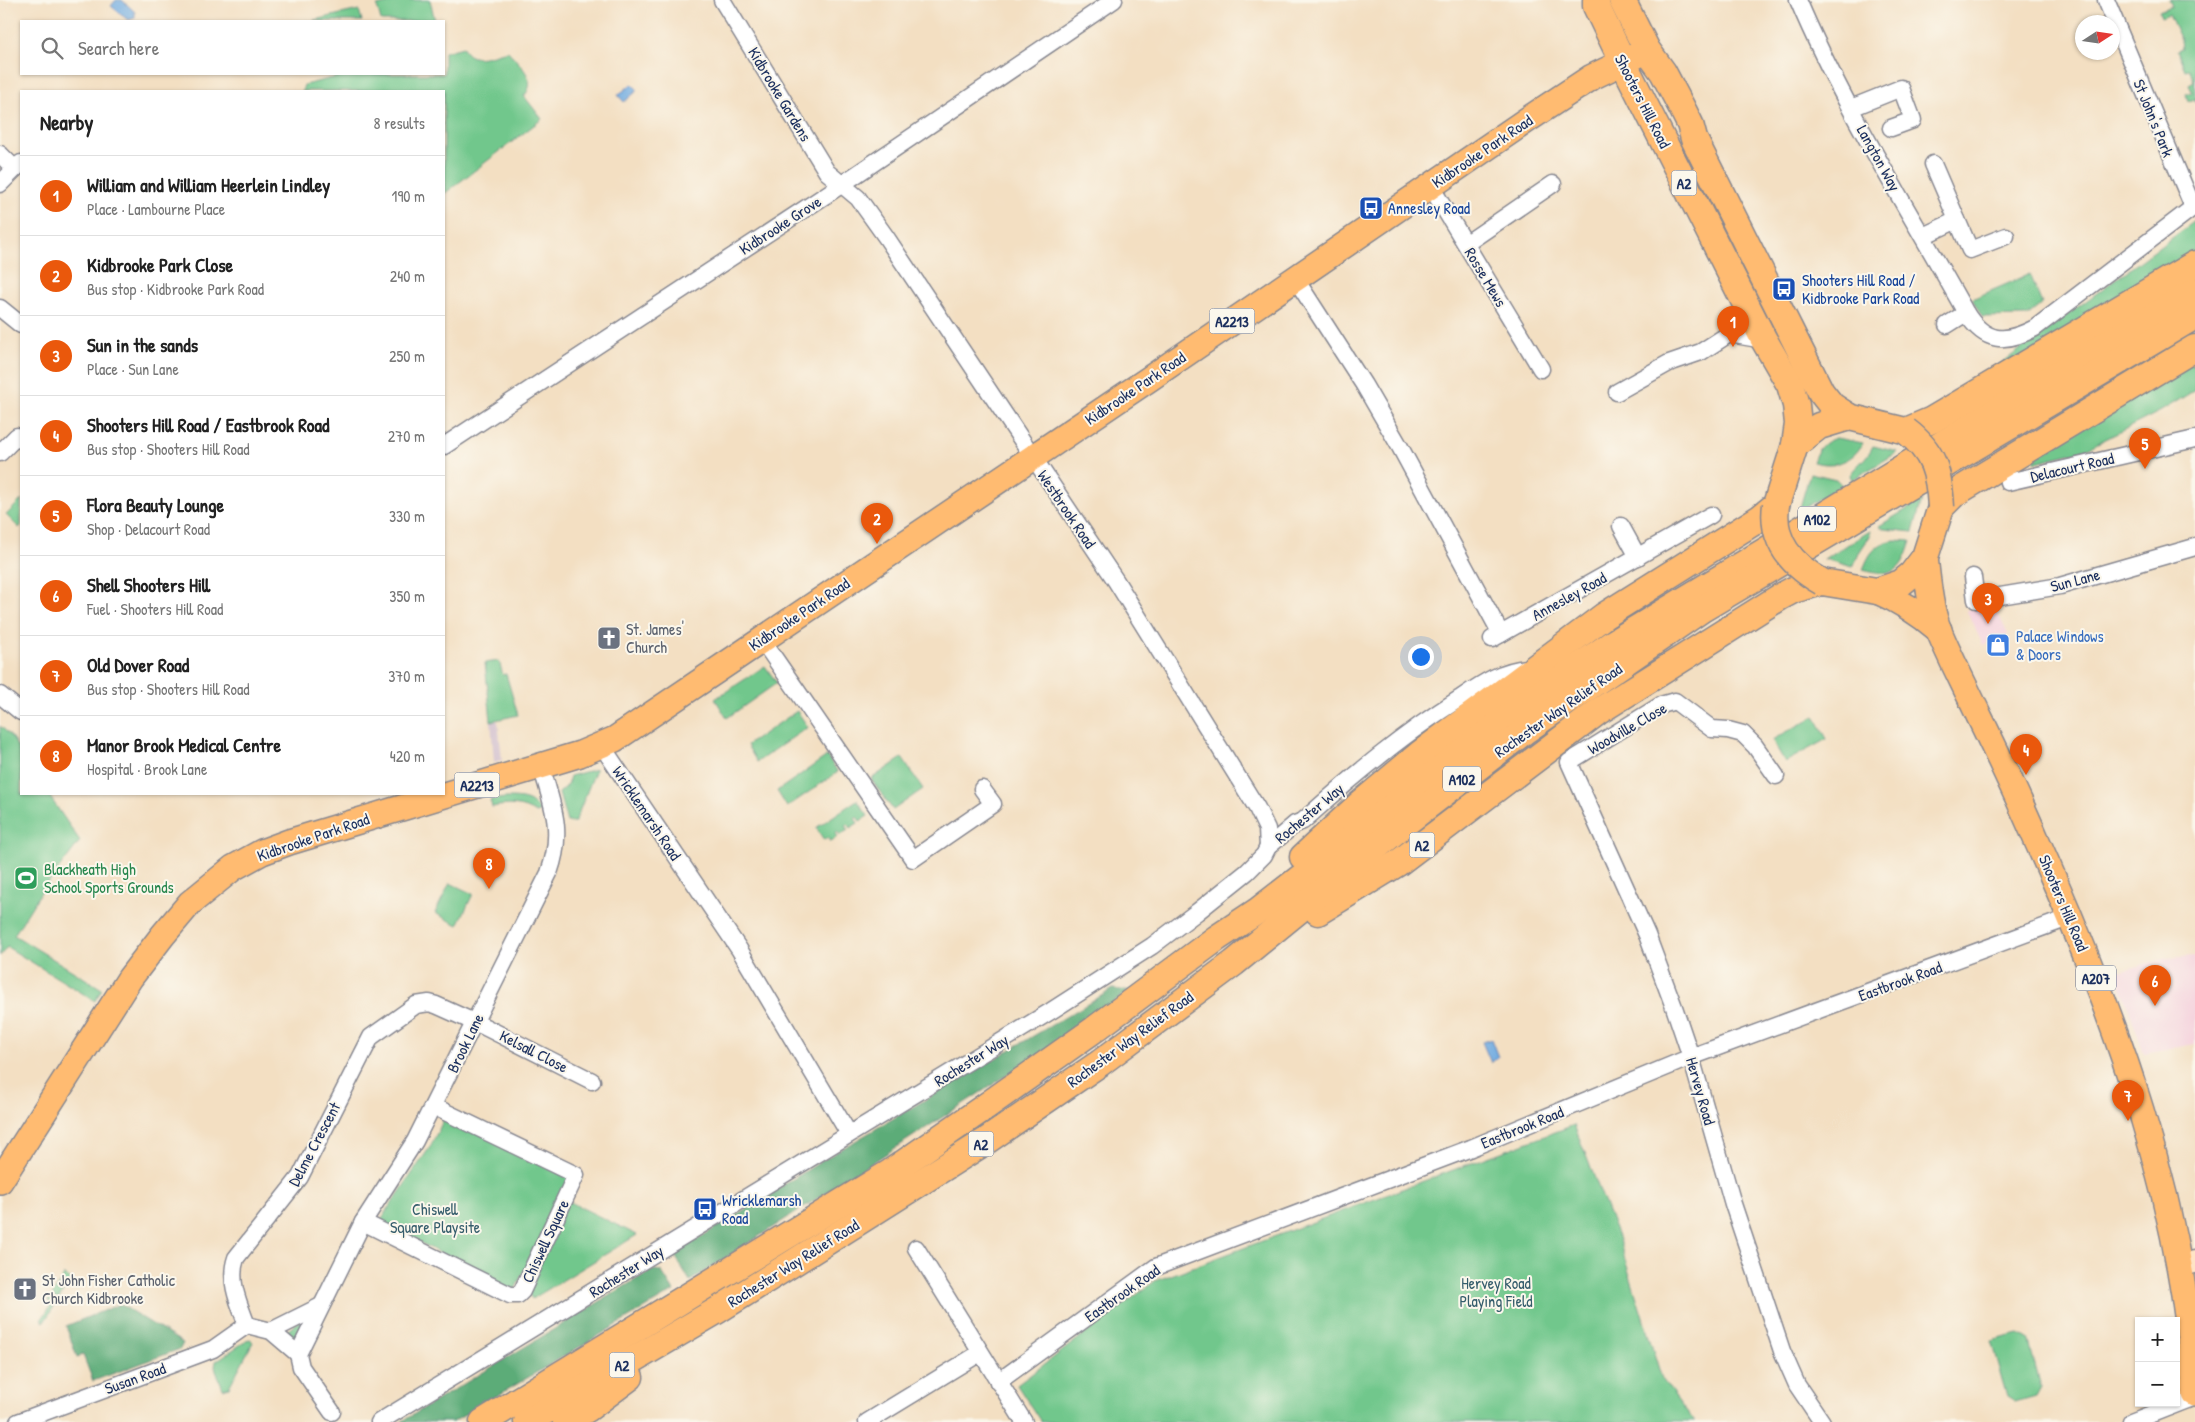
<!DOCTYPE html>
<meta charset="utf-8">
<style>
:root{--surface:#fff;--page:#f2f2f2;--text:#222;--muted:#767676;--line:#e0e0e0;--accent:#ea580c}
body{margin:0;font-family:"Patrick Hand",sans-serif;background:var(--page);color:var(--text)}
.controls{position:absolute;right:15px;bottom:15px;display:grid;overflow:hidden;border-radius:0px;box-shadow:0 1px 4px #0004}
.controls button{width:45px;height:45px;display:grid;place-items:center;padding:0;border:0;border-bottom:1px solid var(--line);background:var(--surface);color:var(--text);font:25px sans-serif}
.compass{position:absolute;left:2075px;top:15px;width:45px;height:45px;border-radius:50%;background:var(--surface);box-shadow:0 1px 4px #0004;rotate:78deg}
.you{position:absolute;left:1420px;top:656px;width:18px;height:18px;margin:-12px;border:4px solid #fff;border-radius:50%;background:#1a73e8;box-shadow:0 0 0 8px #1a73e833}
.badge{display:grid;place-items:center;width:32px;height:32px;border-radius:50%;background:var(--accent);color:#fff;font-size:16px;font-weight:700}
.pin{position:absolute;translate:-50% -41px;filter:drop-shadow(0 1px 2px #0008)}
.pin::after{content:'';position:absolute;top:26px;width:18px;height:15px;background:inherit;clip-path:polygon(0 0,100% 0,50% 100%)}
.list{margin:0;padding:0;list-style:none}
h2{display:flex;justify-content:space-between;align-items:center;height:65px;margin:0;padding:0 20px;font-size:21px}
h2 small{font-size:16px;font-weight:400;color:var(--muted)}
.list li{display:grid;grid-template-columns:32px 1fr auto;gap:15px;align-items:center;box-sizing:border-box;height:80px;padding:0 20px;border-top:1px solid var(--line)}
.list b{display:block;font-size:19px;white-space:nowrap}
.list p{margin:0;font-size:16px;white-space:nowrap;color:var(--muted)}
.list em{font-size:16px;font-style:normal;color:var(--muted)}
.icon{flex:none;width:28px;height:28px;fill:none;stroke:currentColor;stroke-width:2;stroke-linecap:round;stroke-linejoin:round}
.map{position:relative;flex:none;width:2195px;height:1422px;overflow:hidden}
.search{position:absolute;background:var(--surface);box-shadow:0 1px 4px #0004;left:20px;top:20px;width:425px;height:55px;display:flex;align-items:center;gap:12px;box-sizing:border-box;padding:0 18px;border-radius:0px;color:var(--muted);font-size:19px}
.panel{position:absolute;background:var(--surface);box-shadow:0 1px 4px #0004;left:20px;top:90px;width:425px;height:705px;border-radius:0px}
.map>svg:first-child{display:block}
.built{fill:#f4cfdc}
.industrial{fill:#d0bdcc}
.green{fill:#71c78c;stroke:#467b75}
.forest{fill:#5cac78;stroke:#3c6e6b}
.water{fill:#70aae0;stroke:#466c9f}
.lines{fill:none;stroke-linecap:round;stroke-linejoin:round}
.minor-casing{stroke:#878790;stroke-width:19}
.secondary-casing{stroke:#878790;stroke-width:25}
.primary-casing{stroke:#878790;stroke-width:28}
.trunk-casing{stroke:#878790;stroke-width:29}
.minor{stroke:#fff;stroke-width:16}
.secondary{stroke:#ffe4c6;stroke-width:22}
.primary{stroke:#ffbb71;stroke-width:25}
.trunk{stroke:#ffbb71;stroke-width:26}
.trunk-bridge-casing{stroke:#878790;stroke-width:29;stroke-linecap:butt}
.trunk-bridge{stroke:#ffbb71;stroke-width:26}
.labels{text-anchor:middle;dominant-baseline:central;stroke-width:4;stroke-linejoin:round;paint-order:stroke}
.shield{fill:#fbf7ec;stroke:#5e6b89;stroke-width:1}
.shield-label{font-size:15px;font-weight:bold;fill:#1b2f5e}
.street-label{font-size:16px;fill:#1b2f5e;stroke:#fbf7ec}
.transit-label{font-size:16px;fill:#164399;stroke:#fbf7ec;text-anchor:start}
.worship-label{font-size:16px;fill:#5b616d;stroke:#fbf7ec;text-anchor:start}
.shop-label{font-size:16px;fill:#366cbe;stroke:#fbf7ec;text-anchor:start}
.leisure-label{font-size:16px;fill:#27864d;stroke:#fbf7ec;text-anchor:start}
.park-label{font-size:16px;fill:#355d6c;stroke:#fbf7ec}
</style>
<div class="map">
<svg width="2195" height="1422" viewBox="0 0 2195 1422">
<rect width="100%" height="100%" fill="#fbf7ec"/>
<filter id="ink" filterUnits="userSpaceOnUse"><feTurbulence type="fractalNoise" baseFrequency=".02" numOctaves="2"/><feDisplacementMap in="SourceGraphic" scale="10" xChannelSelector="R" yChannelSelector="G"/><feConvolveMatrix kernelMatrix="1 2 1 2 8 2 1 2 1" color-interpolation-filters="sRGB"/></filter>
<filter id="wash" filterUnits="userSpaceOnUse"><feTurbulence type="fractalNoise" baseFrequency=".0096" numOctaves="4" result="noise"/><feDisplacementMap in="SourceGraphic" scale="20" xChannelSelector="R" yChannelSelector="G"/><feGaussianBlur stdDeviation="1.12" result="paint"/><feColorMatrix in="noise" values="0 0 0 0 0 0 0 0 0 0 0 0 0 0 0 0 0 1.4 0 .05"/><feComposite in="paint" operator="in"/></filter>
<g filter="url(#wash)">
<rect width="100%" height="100%" fill="#f3dfc2"/>
<g class="built">
<path d="M1993,604L2008,634L1983,645L1966,610Z"/>
<path d="M2195,956V1044L2144,1053L2116,972L2167,958Z"/>
</g>
<path class="industrial" d="M491,721H498L502,760L494,762Z"/>
<g class="green">
<path d="M401,0H430L435,21H381L377,6Z"/>
<path d="M2169,0H2195V102L2194,99L2188,101L2186,94L2192,92L2189,84L2194,81L2189,69L2185,70L2177,50L2182,48L2181,40L2169,14L2161,17L2159,11L2172,6Z"/>
<path d="M359,10L362,21H314V20Z"/>
<path d="M463,47C470,66 493,54 508,51C519,64 539,80 524,96L542,119L444,194V91H302L304,85L350,74H444V52Z"/>
<path d="M2195,221V255L1950,401Z"/>
<path d="M2030,274L2042,304L2027,316L1982,317L1972,299Z"/>
<path d="M2195,359V390L2161,411L2082,451L2036,462L2032,456Z"/>
<path d="M1836,438L1863,443C1852,463 1834,467 1813,462C1817,449 1823,442 1836,438Z"/>
<path d="M1873,446L1898,452L1852,480L1850,475C1857,464 1867,459 1873,446Z"/>
<path d="M1810,473L1836,479L1842,485L1799,511Z"/>
<path d="M21,500V526L19,528L6,515Z"/>
<path d="M1922,500L1913,532L1884,529L1879,526Z"/>
<path d="M1870,531V536L1860,551L1853,567L1824,559Z"/>
<path d="M1895,540L1911,541C1902,571 1894,579 1863,570C1869,553 1876,543 1895,540Z"/>
<path d="M499,661L503,675L506,674L518,715L491,721L485,663Z"/>
<path d="M765,666L777,683L727,718L715,699Z"/>
<path d="M797,711L808,727L757,762L747,745Z"/>
<path d="M1815,716L1827,739L1785,762L1772,740Z"/>
<path d="M0,726C26,747 21,764 21,794H48L80,841L41,892L14,935L102,989L95,1001L7,947L0,956Z"/>
<path d="M827,756L838,772L787,807L777,791Z"/>
<path d="M902,758L923,789L893,810L871,779Z"/>
<path d="M596,769L575,822H567L559,793L567,786L570,776Z"/>
<path d="M505,798C519,798 532,798 540,811L536,813C521,804 509,804 492,807L490,800Z"/>
<path d="M857,800L868,816L860,821L857,817L855,819L858,823L850,828L848,824L845,826L848,830L840,835L837,831L835,833L837,837L830,842L828,838L824,840L816,828Z"/>
<path d="M450,883L473,894L458,925L435,913Z"/>
<path d="M445,1117L570,1178L515,1289L505,1288L380,1221L430,1147Z"/>
<path d="M1574,1125L1618,1237L1662,1379L1695,1422H1041L1017,1385L1155,1281Z"/>
<path d="M568,1201L637,1235L532,1299L527,1291Z"/>
<path d="M64,1275L71,1280L58,1300L52,1296Z"/>
<path d="M50,1298L57,1302L44,1322L41,1320L52,1304L48,1301Z"/>
<path d="M299,1321L306,1324L298,1339L285,1333Z"/>
<path d="M2019,1334L2028,1339L2041,1387L2036,1396L2015,1402L2007,1397L1991,1341Z"/>
<path d="M250,1340L253,1342L229,1387L223,1389L215,1367L216,1361L246,1341Z"/>
</g>
<g class="forest">
<path d="M1113,989L1129,991L1060,1041L690,1281L674,1254L828,1157Z"/>
<path d="M656,1270L662,1272L674,1291L453,1422H401L650,1271Z"/>
<path d="M120,1304L183,1343L180,1349L93,1381L83,1355L77,1357L66,1326Z"/>
</g>
<g class="water">
<path d="M116,0H122L135,12V18L128,20L111,6Z"/>
<path d="M632,84L638,90L624,102L618,95Z"/>
<path d="M1491,1039L1498,1057L1491,1063L1482,1042Z"/>
</g>
</g>
<g filter="url(#ink)">
<g class="lines">
<g class="minor-casing">
<g id="minor">
<path d="M722,0L827,172L858,198L886,237L1116,581L1257,808L1267,829L1268,847"/>
<path d="M1798,0C1844,109 1909,210 1966,313C1985,343 2005,344 2035,328L2195,206"/>
<path d="M2106,0L2193,207"/>
<path d="M1851,108L1901,88L1913,120L1891,128"/>
<path d="M0,154L15,169"/>
<path d="M1933,164L1970,250L2006,236"/>
<path d="M0,184L21,163"/>
<path d="M1430,185L1541,369"/>
<path d="M1923,236L1957,220"/>
<path d="M1467,243L1553,184"/>
<path d="M1295,278L1364,385L1400,447L1501,634"/>
<path d="M0,308L21,325"/>
<path d="M1947,325L1966,313"/>
<path d="M1729,334L1764,340"/>
<path d="M1617,392L1669,363L1701,352L1729,334L1746,304"/>
<path d="M444,446L829,193L1114,0"/>
<path d="M0,453L17,436L21,440"/>
<path d="M2008,482L2195,439"/>
<path d="M1621,526L1638,557"/>
<path d="M1973,577L1976,600L2060,586L2195,547"/>
<path d="M1492,639L1711,515"/>
<path d="M762,640L913,859L993,804L982,789"/>
<path d="M0,695L21,712"/>
<path d="M602,746L739,949L849,1134"/>
<path d="M1776,776L1755,746L1743,734L1728,730L1712,729L1675,701L1661,705L1569,762L1647,935L1674,1007L1691,1057L1733,1204L1782,1351L1797,1385L1822,1422"/>
<path d="M363,1222L510,1295H518L522,1291L576,1175L433,1106"/>
<path d="M916,1248L1024,1422"/>
<path d="M271,1331L321,1306"/>
<path d="M298,1354L271,1331L247,1325C239,1304 228,1281 236,1258L300,1177L371,1037L416,1005L429,1003L436,1005L485,1027L592,1081"/>
<path d="M998,1382L1156,1267L1471,1148L1691,1057L2071,917"/>
<path d="M332,1412L301,1367L298,1354L363,1222L415,1141L549,873C564,831 553,807 541,766"/>
<path d="M18,1422L213,1349L247,1325"/>
<path d="M379,1422L1051,1011L1152,946L1197,912L1247,872L1264,855L1268,847L1295,824L1303,821C1352,777 1403,734 1459,699C1480,685 1501,670 1527,668"/>
<path d="M867,1422L980,1353"/>
<path d="M2131,1422L2195,1397"/>
</g>
</g>
<g class="secondary-casing">
<path id="secondary" d="M2180,1265L2195,1262"/>
</g>
<g class="primary-casing">
<g id="primary">
<path d="M1925,557C1928,582 1930,608 1939,631C1951,660 1966,688 1979,716C1999,757 2019,799 2037,841C2116,1017 2183,1200 2195,1394"/>
<path d="M1877,591C1901,601 1919,613 1939,630"/>
<path d="M0,1181L130,978L163,935L190,903L233,868L262,852L289,842L580,754L615,739L1149,379L1527,120L1592,77L1642,53"/>
</g>
</g>
<g class="trunk-casing">
<g id="trunk">
<path d="M1622,0L1647,50L1663,72L1682,108L1690,124L1694,139L1821,392L1832,406L1849,417"/>
<path d="M1795,445L1819,426L1849,417L1906,431L1932,420L2195,264"/>
<path d="M1303,857L1359,805L1420,754L1604,616L1760,518L1776,505L1795,445L1798,424L1796,405L1790,385L1764,340L1716,245L1623,62L1596,6V0"/>
<path d="M1318,912L1398,863L1599,711L1780,597L1793,590L1822,582L1877,591L1901,583L1912,574L1925,557L1941,507L1955,493L2195,348"/>
<path d="M483,1422L891,1172L982,1109L1095,1029L1217,938L1259,910L1523,705L1613,643L2195,291"/>
<path d="M527,1422L718,1310L793,1263L986,1141L1100,1063L1234,963L1408,821L1526,730L1702,609L2195,316"/>
<path d="M566,1422L587,1409L630,1377"/>
</g>
</g>
<use href="#minor" class="minor"/>
<use href="#secondary" class="secondary"/>
<use href="#primary" class="primary"/>
<use href="#trunk" class="trunk"/>
<g class="trunk-bridge-casing">
<g id="trunk-bridge">
<path d="M1906,431C1934,452 1939,473 1941,507"/>
<path d="M1776,505C1771,542 1792,565 1822,582"/>
</g>
</g>
<use href="#trunk-bridge" class="trunk-bridge"/>
</g>
</g>
<defs>
<g id="bus-square" transform="scale(1.25)"><rect x="-9" y="-9" width="18" height="18" rx="4" fill="#1a4fb4" stroke="#fbf7ec"/><path d="M-5-6H5V4H4V6H2V4H-2V6H-4V4H-5ZM-3.5-4V0h7V-4ZM-3.5 1.2v1.5H-2V1.2ZM2 1.2v1.5H3.5V1.2Z" fill="#fff"/></g>
<g id="church-square" transform="scale(1.25)"><rect x="-9" y="-9" width="18" height="18" rx="4" fill="#6b7280" stroke="#fbf7ec"/><path d="M-1.2-6h2.4v3.5h3.3v2.4h-3.3V6h-2.4V-.1h-3.3v-2.4h3.3Z" fill="#fff"/></g>
<g id="shop-square" transform="scale(1.25)"><rect x="-9" y="-9" width="18" height="18" rx="4" fill="#3f7fe0" stroke="#fbf7ec"/><path d="M-5-2.5h2.3a2.7 3.5 0 0 1 5.4 0H5L5.5 6h-11ZM-1.5-2.5h3a1.5 2.3 0 0 0-3 0Z" fill="#fff"/></g>
<g id="stadium-square" transform="scale(1.25)"><rect x="-9" y="-9" width="18" height="18" rx="4" fill="#2e9e5b" stroke="#fbf7ec"/><path d="M0-5a6.5 5 0 1 0 0 10a6.5 5 0 1 0 0-10ZM-3.5-1.8h7v3.6h-7Z" fill="#fff"/></g>
</defs>
<g fill-rule="evenodd">
<use href="#bus-square" x="1371" y="208"/>
<use href="#bus-square" x="1784" y="289"/>
<use href="#church-square" x="609" y="638"/>
<use href="#shop-square" x="1998" y="645"/>
<use href="#stadium-square" x="26" y="878"/>
<use href="#bus-square" x="705" y="1209"/>
<use href="#church-square" x="25" y="1289"/>
</g>
<g class="labels">
<g class="shield">
<rect x="1671.5" y="170.5" width="25" height="25" rx="4"/>
<rect x="1209.5" y="308.5" width="45" height="25" rx="4"/>
<rect x="1798" y="506.5" width="38" height="25" rx="4"/>
<rect x="1443" y="766.5" width="38" height="25" rx="4"/>
<rect x="454.5" y="772.5" width="45" height="25" rx="4"/>
<rect x="1409.5" y="832.5" width="25" height="25" rx="4"/>
<rect x="2076" y="965.5" width="40" height="25" rx="4"/>
<rect x="968.5" y="1131.5" width="25" height="25" rx="4"/>
<rect x="609.5" y="1352.5" width="25" height="25" rx="4"/>
</g>
<g class="shield-label">
<text x="1684" y="183">A2</text>
<text x="1232" y="321">A2213</text>
<text x="1817" y="519">A102</text>
<text x="1462" y="779">A102</text>
<text x="477" y="785">A2213</text>
<text x="1422" y="845">A2</text>
<text x="2096" y="978">A207</text>
<text x="981" y="1144">A2</text>
<text x="622" y="1365">A2</text>
</g>
<g class="street-label">
<text transform="translate(780 94) rotate(59)">Kidbrooke Gardens</text>
<text transform="translate(1643 101) rotate(63)">Shooters Hill Road</text>
<text transform="translate(2154 118) rotate(68)">St John's Park</text>
<text transform="translate(1482 151) rotate(-34)">Kidbrooke Park Road</text>
<text transform="translate(1879 158) rotate(61)">Langton Way</text>
<text transform="translate(780 225) rotate(-33)">Kidbrooke Grove</text>
<text transform="translate(1486 277) rotate(59)">Rosse Mews</text>
<text transform="translate(1135 388) rotate(-34)">Kidbrooke Park Road</text>
<text transform="translate(2072 467) rotate(-13)">Delacourt Road</text>
<text transform="translate(1067 509) rotate(56)">Westbrook Road</text>
<text transform="translate(2075 580) rotate(-15)">Sun Lane</text>
<text transform="translate(1569 596) rotate(-29)">Annesley Road</text>
<text transform="translate(799 614) rotate(-34)">Kidbrooke Park Road</text>
<text transform="translate(1558 710) rotate(-35)">Rochester Way Relief Road</text>
<text transform="translate(1627 728) rotate(-30)">Woodville Close</text>
<text transform="translate(647 813) rotate(56)">Wricklemarsh Road</text>
<text transform="translate(1309 813) rotate(-40)">Rochester Way</text>
<text transform="translate(313 837) rotate(-19)">Kidbrooke Park Road</text>
<text transform="translate(2064 903) rotate(67)">Shooters Hill Road</text>
<text transform="translate(1900 981) rotate(-20)">Eastbrook Road</text>
<text transform="translate(1130 1039) rotate(-36)">Rochester Way Relief Road</text>
<text transform="translate(465 1043) rotate(-64)">Brook Lane</text>
<text transform="translate(534 1051) rotate(27)">Kelsall Close</text>
<text transform="translate(971 1060) rotate(-32)">Rochester Way</text>
<text transform="translate(1701 1091) rotate(74)">Hervey Road</text>
<text transform="translate(1522 1127) rotate(-22)">Eastbrook Road</text>
<text transform="translate(314 1144) rotate(-62)">Delme Crescent</text>
<text transform="translate(545 1241) rotate(-65)">Chiswell Square</text>
<text transform="translate(793 1263) rotate(-32)">Rochester Way Relief Road</text>
<text transform="translate(626 1271) rotate(-32)">Rochester Way</text>
<text transform="translate(1122 1293) rotate(-35)">Eastbrook Road</text>
<text transform="translate(135 1378) rotate(-20)">Susan Road</text>
</g>
<g class="transit-label">
<text x="1388" y="208">Annesley Road</text>
<text x="1802" y="280">Shooters Hill Road /<tspan x="1802" dy="18">Kidbrooke Park Road</tspan></text>
<text x="722" y="1200">Wricklemarsh<tspan x="722" dy="18">Road</tspan></text>
</g>
<g class="worship-label">
<text x="626" y="629">St. James'<tspan x="626" dy="18">Church</tspan></text>
<text x="42" y="1280">St John Fisher Catholic<tspan x="42" dy="18">Church Kidbrooke</tspan></text>
</g>
<g class="shop-label">
<text x="2016" y="636">Palace Windows<tspan x="2016" dy="18">&amp; Doors</tspan></text>
</g>
<g class="leisure-label">
<text x="44" y="869">Blackheath High<tspan x="44" dy="18">School Sports Grounds</tspan></text>
</g>
<g class="park-label">
<text x="435" y="1209">Chiswell<tspan x="435" dy="18">Square Playsite</tspan></text>
<text x="1496" y="1283">Hervey Road<tspan x="1496" dy="18">Playing Field</tspan></text>
</g>
</g>
</svg>
<div class="controls">
<button>+</button>
<button>−</button>
</div>
<svg class="compass" viewBox="-18 -18 36 36"><path d="M0-13l5 13h-10z" fill="#e53935"/><path d="M0 13l5-13h-10z" fill="#767676"/></svg>
<div class="you"></div>
<div class="pin badge" style="left:1733px;top:347px">1</div>
<div class="pin badge" style="left:877px;top:544px">2</div>
<div class="pin badge" style="left:1988px;top:624px">3</div>
<div class="pin badge" style="left:2026px;top:775px">4</div>
<div class="pin badge" style="left:2145px;top:469px">5</div>
<div class="pin badge" style="left:2155px;top:1006px">6</div>
<div class="pin badge" style="left:2128px;top:1121px">7</div>
<div class="pin badge" style="left:489px;top:889px">8</div>
<div class="search"><svg class="icon" aria-label="search" viewBox="0 0 24 24"><circle cx="10" cy="10" r="6"/><path d="M15 15l6 6"/></svg>Search here</div>
<section class="panel">
<h2>Nearby<small>8 results</small></h2>
<ul class="list">
<li><span class="badge">1</span><div><b>William and William Heerlein Lindley</b><p>Place · Lambourne Place</p></div><em>190 m</em></li>
<li><span class="badge">2</span><div><b>Kidbrooke Park Close</b><p>Bus stop · Kidbrooke Park Road</p></div><em>240 m</em></li>
<li><span class="badge">3</span><div><b>Sun in the sands</b><p>Place · Sun Lane</p></div><em>250 m</em></li>
<li><span class="badge">4</span><div><b>Shooters Hill Road / Eastbrook Road</b><p>Bus stop · Shooters Hill Road</p></div><em>270 m</em></li>
<li><span class="badge">5</span><div><b>Flora Beauty Lounge</b><p>Shop · Delacourt Road</p></div><em>330 m</em></li>
<li><span class="badge">6</span><div><b>Shell Shooters Hill</b><p>Fuel · Shooters Hill Road</p></div><em>350 m</em></li>
<li><span class="badge">7</span><div><b>Old Dover Road</b><p>Bus stop · Shooters Hill Road</p></div><em>370 m</em></li>
<li><span class="badge">8</span><div><b>Manor Brook Medical Centre</b><p>Hospital · Brook Lane</p></div><em>420 m</em></li>
</ul>
</section>
</div>
